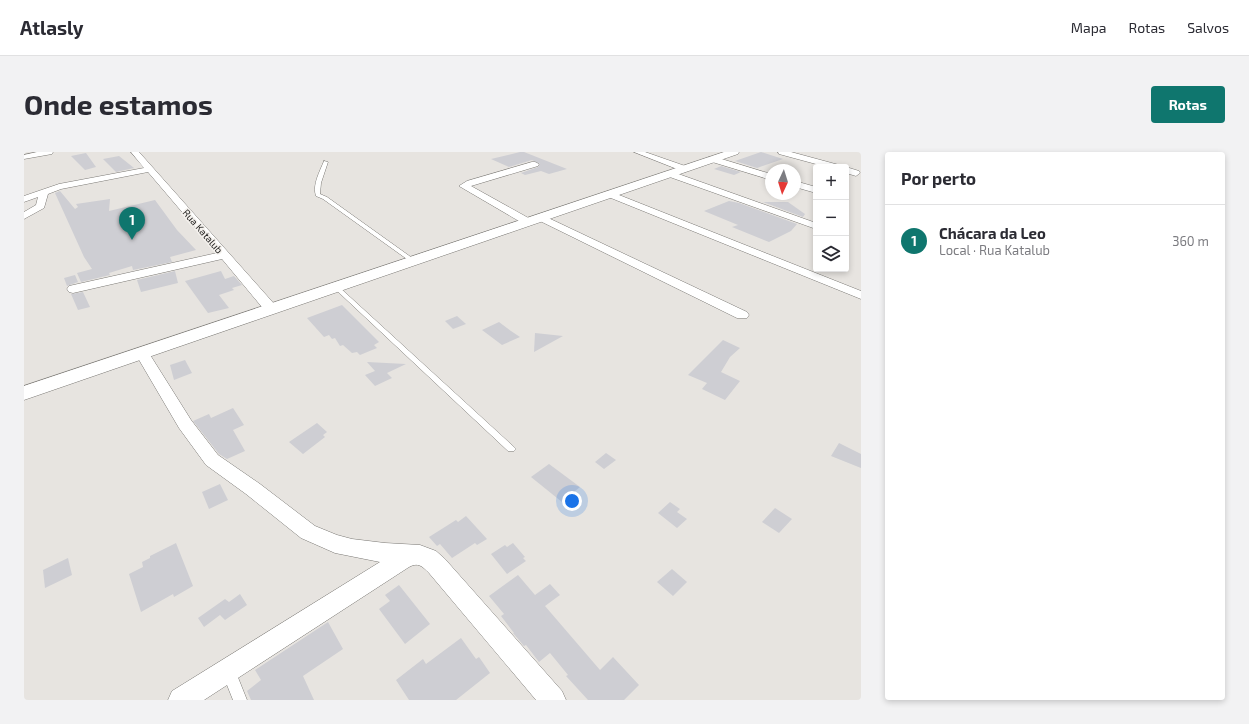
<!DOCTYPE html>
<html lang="pt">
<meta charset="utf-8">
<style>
:root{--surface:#fff;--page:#f2f2f3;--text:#2b2b33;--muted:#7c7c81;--line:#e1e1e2;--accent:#0f766e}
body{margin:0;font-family:"Exo 2",sans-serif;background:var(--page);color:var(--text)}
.controls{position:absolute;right:12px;top:12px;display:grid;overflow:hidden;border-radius:4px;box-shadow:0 2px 6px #0003}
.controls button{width:36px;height:36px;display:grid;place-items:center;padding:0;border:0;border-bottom:1px solid var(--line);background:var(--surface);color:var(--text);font:20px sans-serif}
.compass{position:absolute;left:741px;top:12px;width:36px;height:36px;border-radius:50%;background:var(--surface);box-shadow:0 2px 6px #0003;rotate:184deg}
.you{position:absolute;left:548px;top:349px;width:14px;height:14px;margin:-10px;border:3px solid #fff;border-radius:50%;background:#1a73e8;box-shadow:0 0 0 6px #1a73e833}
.badge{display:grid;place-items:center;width:26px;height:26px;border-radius:50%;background:var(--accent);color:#fff;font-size:13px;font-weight:700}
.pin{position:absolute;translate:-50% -33px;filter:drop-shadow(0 1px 2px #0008)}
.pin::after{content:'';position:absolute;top:21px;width:14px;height:12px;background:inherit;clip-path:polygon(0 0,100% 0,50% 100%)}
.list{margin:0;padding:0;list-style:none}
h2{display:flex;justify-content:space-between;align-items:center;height:52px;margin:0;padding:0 16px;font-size:17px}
h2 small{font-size:13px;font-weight:400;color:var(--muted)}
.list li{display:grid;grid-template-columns:26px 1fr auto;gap:12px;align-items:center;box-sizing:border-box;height:72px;padding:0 16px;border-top:1px solid var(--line)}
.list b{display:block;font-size:15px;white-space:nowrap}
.list p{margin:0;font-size:13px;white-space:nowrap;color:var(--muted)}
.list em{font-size:13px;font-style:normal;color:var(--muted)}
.icon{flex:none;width:22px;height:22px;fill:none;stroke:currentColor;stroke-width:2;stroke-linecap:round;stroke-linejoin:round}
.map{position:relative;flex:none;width:837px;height:548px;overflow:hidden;border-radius:4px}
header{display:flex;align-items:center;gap:24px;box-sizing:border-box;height:56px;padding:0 20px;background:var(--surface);border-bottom:1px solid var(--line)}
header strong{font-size:19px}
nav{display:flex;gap:22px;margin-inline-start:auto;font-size:14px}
.intro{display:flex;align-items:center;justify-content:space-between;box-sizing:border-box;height:96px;padding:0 24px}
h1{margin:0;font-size:28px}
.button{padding:10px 18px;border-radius:4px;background:var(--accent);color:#fff;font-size:14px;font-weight:700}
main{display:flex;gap:24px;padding:0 24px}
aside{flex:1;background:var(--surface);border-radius:4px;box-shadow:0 2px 6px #0003}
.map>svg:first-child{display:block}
.building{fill:#ceced3}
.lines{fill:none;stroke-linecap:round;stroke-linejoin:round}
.lane-casing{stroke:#7b7975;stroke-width:1}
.street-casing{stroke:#7b7975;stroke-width:1}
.secondary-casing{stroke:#7b7975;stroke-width:1}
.lane{fill:#fff;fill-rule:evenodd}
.street{fill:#fff;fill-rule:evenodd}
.secondary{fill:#fff;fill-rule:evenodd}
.labels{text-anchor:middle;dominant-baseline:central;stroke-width:3;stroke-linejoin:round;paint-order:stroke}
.far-street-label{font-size:10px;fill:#272625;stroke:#f4f1ed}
</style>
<header>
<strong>Atlasly</strong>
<nav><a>Mapa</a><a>Rotas</a><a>Salvos</a></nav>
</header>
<div class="intro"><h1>Onde estamos</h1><a class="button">Rotas</a></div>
<main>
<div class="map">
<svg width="837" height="548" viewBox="0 0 837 548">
<rect width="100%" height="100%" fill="#e7e4e0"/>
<g class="building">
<path d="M496,0H500L543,17L525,22L517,19L501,23L497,21L514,15L516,12L508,8L485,15L467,7Z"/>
<path d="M737,0L759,7L733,16L711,9Z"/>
<path d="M62,1L72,15L61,18L47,4Z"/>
<path d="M95,4L110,16L92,20L79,7Z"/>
<path d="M697,14L717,20L710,23L690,17Z"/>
<path d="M36,39L51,57L54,55L52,52L86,47L85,59L131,48L153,78L172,98L146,105L148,110L109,118L108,114L85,121L86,123L57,130L53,121L68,117L60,105L31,41Z"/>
<path d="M705,49L715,51L773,72L767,79L745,90L708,75L714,73L680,59Z"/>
<path d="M739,50H764L781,62L779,65Z"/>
<path d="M151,119L154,131L117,140L113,128Z"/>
<path d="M197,119L201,127L210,124L218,133L208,136L210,138L195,143L205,156L184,161L161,129Z"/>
<path d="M51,123L54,130L43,134L40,126Z"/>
<path d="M59,140L66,155L54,158L47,142Z"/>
<path d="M318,153L355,190L350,193L353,196L336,203L333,200L328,201L319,193L316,194L311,186L308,187L305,183L300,185L283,166Z"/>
<path d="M433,164L442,172L429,177L421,169Z"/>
<path d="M475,170L487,179L496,185L478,193L458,178Z"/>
<path d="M511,181L539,184L510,200Z"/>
<path d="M699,188L716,196L706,205L697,220L716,229L701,248L678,237L683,231L664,223Z"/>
<path d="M161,208L168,221L150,228L146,213Z"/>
<path d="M343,210L382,212L363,221L368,226L351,234L341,223L351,219Z"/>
<path d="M209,256L220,273L209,278L221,299L203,307L195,302L169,269L185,262L187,266Z"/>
<path d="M293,271L303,280L299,283L301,285L279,302L265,290Z"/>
<path d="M815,291L837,302V316L807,304Z"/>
<path d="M582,301L592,308L580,317L571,310Z"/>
<path d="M525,312L556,335L538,350L507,325Z"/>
<path d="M196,332L204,348L185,357L178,340Z"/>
<path d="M646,350L656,357L653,360L663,367L653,376L634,361Z"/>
<path d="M751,356L768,367L755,381L738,370Z"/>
<path d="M442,364L463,387L453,393L451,391L428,406L416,392L413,394L405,385L432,368L434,370Z"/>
<path d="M152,391L169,434L150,445L149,442L117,460L105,422L119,415L118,410L126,406V404Z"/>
<path d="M489,391L501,405L499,406L502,409L483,422L467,402L481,393L483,395Z"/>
<path d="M44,406L48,423L21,436L19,418Z"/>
<path d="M648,417L663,430L649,444L633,430Z"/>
<path d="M494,423L511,443L526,432L536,443L521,454L576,518L589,505L615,533L600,548H564L542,524L544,523L526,501L515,510L502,493L500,494L489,481H490L477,464L480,462L465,444Z"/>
<path d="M375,433L406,472L381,492L355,457L366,449L361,443Z"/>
<path d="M216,442L223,453L201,468L196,463L180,475L174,466L201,447L205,450Z"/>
<path d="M304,470L319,497L279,524L290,548H227L223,539L237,528L231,518Z"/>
<path d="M437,486L452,507L455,505L466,521L432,548H385L372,528L399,507L402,512Z"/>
</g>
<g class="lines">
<g class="lane-casing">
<g id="lane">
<path d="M300,9L304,10L297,31L296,42L303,45L391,108V110H387L299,47L292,44C288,33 296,19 300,9Z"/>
<path d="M312,133L314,134L490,295L492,297L490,299H484L310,136L309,135Z"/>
<path d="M204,511L209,513L223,548H209L197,518L199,513Z"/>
</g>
</g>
<g class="street-casing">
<g id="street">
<path d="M13,0H29L28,2L0,7V3Z"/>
<path d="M107,0H115L252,154L254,157L252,160H242L198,107L49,141L45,140L43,137L45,134L193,101L124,20L37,37L24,42L20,56L0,67V60L12,53L14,45L0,50V44L35,32L120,16Z"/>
<path d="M610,0H621L664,15L665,17L661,20L658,19Z"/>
<path d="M754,0H767L815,13L816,15H803L755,2Z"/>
<path d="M685,5H691L747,22V28L685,9Z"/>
<path d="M508,10H511L515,12L514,14L447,34L508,68L509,70L508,72H500L435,34L443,29Z"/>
<path d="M822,15L835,19L836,21L832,24L822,21Z"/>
<path d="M646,19L792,71V77L643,24L642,22L643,20Z"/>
<path d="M771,29L792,35V41L771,35Z"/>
<path d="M585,39L837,139V147L582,44L580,42L582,40Z"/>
<path d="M518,63L723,160L725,163L723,166H713L514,68L513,66Z"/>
<path d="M118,197L123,198L167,268L194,303L236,332L291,374L313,383L328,387L361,391L396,393L412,399L421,407L538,539L542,548H512L405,421C398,414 394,410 385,415L180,548H144L148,539L356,410L311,401L277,386L222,342L182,313L155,276L111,201L113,198Z"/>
</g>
</g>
<g class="secondary-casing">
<path id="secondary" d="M700,0H715L714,2L0,248V234Z"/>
</g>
<use href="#lane" class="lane"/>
<use href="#street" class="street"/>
<use href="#secondary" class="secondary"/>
</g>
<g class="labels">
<g class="far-street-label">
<text transform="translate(179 79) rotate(49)">Rua Katalub</text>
</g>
</g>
</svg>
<div class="controls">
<button>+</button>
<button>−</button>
<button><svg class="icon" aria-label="layers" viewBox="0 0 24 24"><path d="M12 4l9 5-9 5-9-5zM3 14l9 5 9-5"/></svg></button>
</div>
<svg class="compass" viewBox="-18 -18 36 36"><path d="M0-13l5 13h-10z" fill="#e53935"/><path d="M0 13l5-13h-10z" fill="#7c7c81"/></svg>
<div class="you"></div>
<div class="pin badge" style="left:108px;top:88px">1</div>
</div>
<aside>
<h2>Por perto<small></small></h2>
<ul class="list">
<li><span class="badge">1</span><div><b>Chácara da Leo</b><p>Local · Rua Katalub</p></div><em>360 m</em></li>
</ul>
</aside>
</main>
